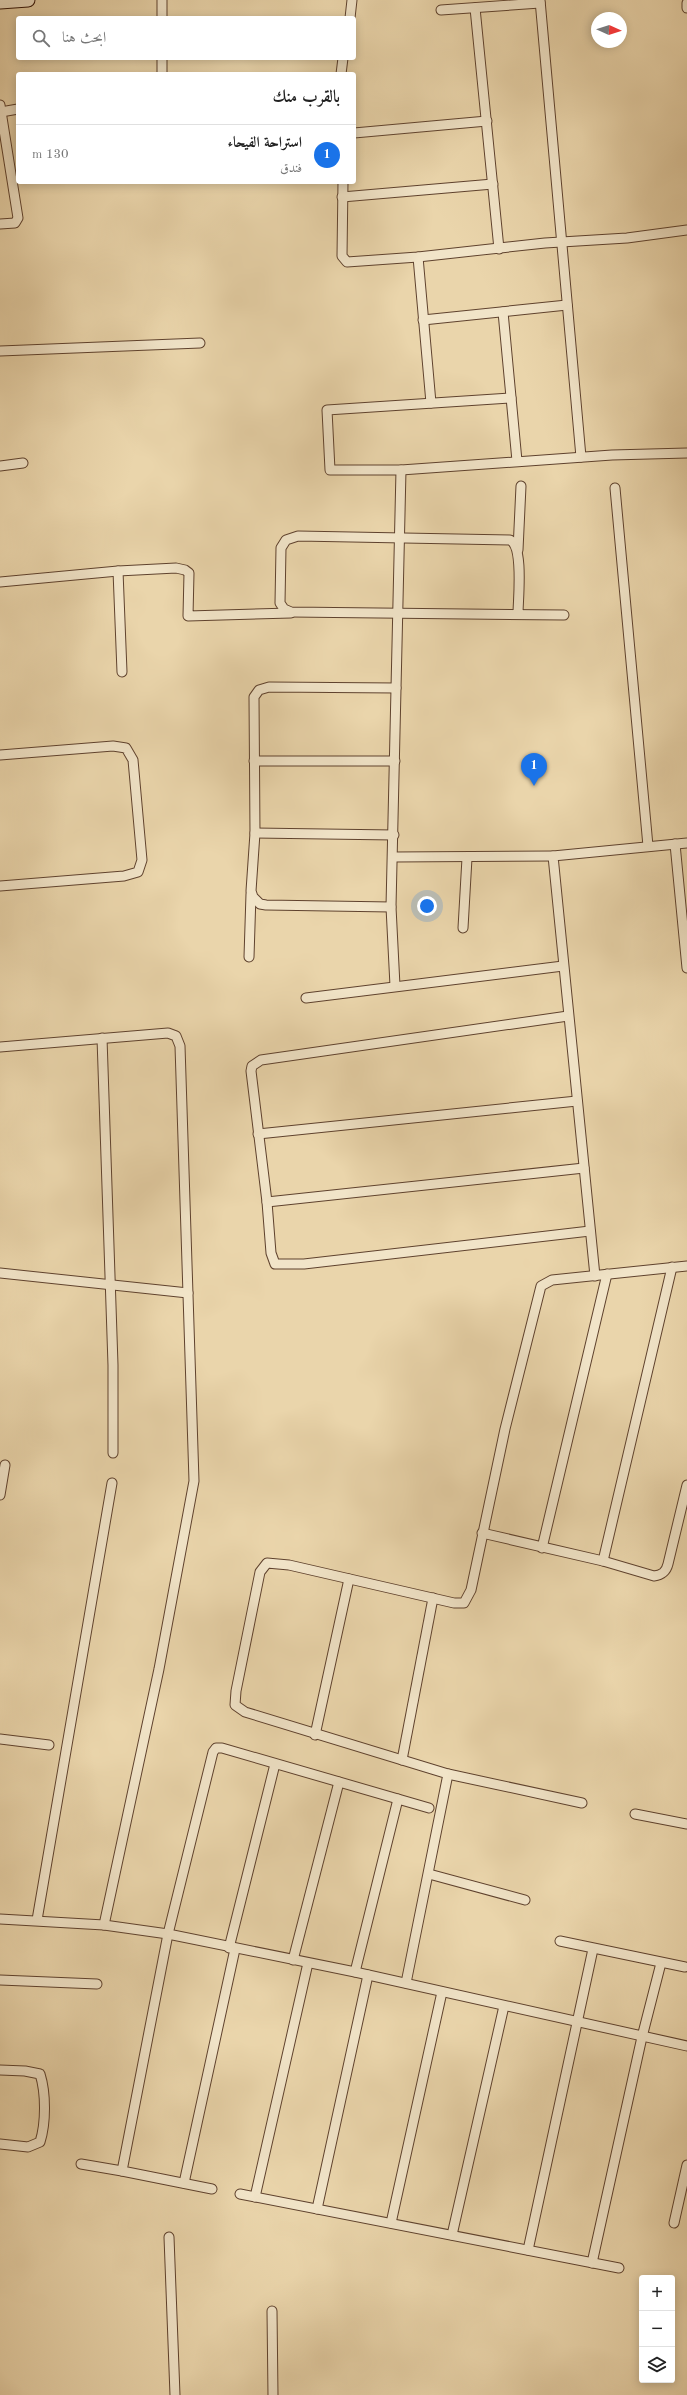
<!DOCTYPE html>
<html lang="ar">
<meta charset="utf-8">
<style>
:root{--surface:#fff;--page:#f6f6f6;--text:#222;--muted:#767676;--line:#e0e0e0;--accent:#1a73e8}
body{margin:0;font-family:"Old Standard TT",Amiri,serif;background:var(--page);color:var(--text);direction:rtl}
.controls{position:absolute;right:12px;bottom:12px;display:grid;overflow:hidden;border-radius:4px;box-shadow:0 2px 10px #0003}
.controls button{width:36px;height:36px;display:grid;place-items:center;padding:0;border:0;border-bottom:1px solid var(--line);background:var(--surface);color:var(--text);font:20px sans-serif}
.compass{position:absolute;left:591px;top:12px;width:36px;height:36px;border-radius:50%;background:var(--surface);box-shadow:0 2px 10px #0003;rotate:93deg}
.you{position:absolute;left:427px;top:906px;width:14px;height:14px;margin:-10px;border:3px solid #fff;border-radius:50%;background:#1a73e8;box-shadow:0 0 0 6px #1a73e833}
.badge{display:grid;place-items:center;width:26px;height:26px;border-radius:50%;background:var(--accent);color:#fff;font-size:13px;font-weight:700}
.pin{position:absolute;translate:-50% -33px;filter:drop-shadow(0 1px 2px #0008)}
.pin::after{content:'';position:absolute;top:21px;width:14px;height:12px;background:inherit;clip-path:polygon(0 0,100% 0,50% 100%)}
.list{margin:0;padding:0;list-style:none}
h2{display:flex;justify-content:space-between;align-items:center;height:52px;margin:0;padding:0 16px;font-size:17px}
h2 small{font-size:13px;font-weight:400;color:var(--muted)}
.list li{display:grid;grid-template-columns:26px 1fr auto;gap:12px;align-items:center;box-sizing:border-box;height:60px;padding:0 16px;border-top:1px solid var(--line)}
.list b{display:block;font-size:15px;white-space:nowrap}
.list p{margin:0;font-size:13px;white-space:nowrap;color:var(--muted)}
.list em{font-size:13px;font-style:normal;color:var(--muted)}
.icon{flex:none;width:22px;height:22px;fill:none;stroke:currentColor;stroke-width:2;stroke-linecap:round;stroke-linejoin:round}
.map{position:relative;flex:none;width:687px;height:2395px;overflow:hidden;direction:ltr}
.search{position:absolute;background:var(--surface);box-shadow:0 2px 10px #0003;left:16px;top:16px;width:340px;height:44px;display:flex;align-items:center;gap:10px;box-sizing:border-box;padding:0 14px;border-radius:4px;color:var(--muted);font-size:15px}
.panel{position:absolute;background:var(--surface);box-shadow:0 2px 10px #0003;left:16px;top:72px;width:340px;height:112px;border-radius:4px;direction:rtl}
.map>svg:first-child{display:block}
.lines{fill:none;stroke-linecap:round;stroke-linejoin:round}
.street-casing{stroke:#5f422e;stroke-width:11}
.secondary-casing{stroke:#311105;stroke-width:15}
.street{stroke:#f1e4c8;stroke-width:9}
.secondary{stroke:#f1e4c8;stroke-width:13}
</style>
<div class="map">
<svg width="687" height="2395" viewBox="0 0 687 2395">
<rect width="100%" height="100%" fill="#ead5ab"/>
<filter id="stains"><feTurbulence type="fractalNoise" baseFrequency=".005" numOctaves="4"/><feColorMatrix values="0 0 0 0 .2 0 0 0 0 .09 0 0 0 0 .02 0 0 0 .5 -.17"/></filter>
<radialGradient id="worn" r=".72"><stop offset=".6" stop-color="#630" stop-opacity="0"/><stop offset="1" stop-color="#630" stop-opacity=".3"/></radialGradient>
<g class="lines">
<g class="street-casing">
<g id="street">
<path d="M162,0V18"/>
<path d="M540,0L581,457"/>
<path d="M687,3V8"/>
<path d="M475,8L499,249"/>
<path d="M441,10L540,3"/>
<path d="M350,18L352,0"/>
<path d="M162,74V58"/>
<path d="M341,74L343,58"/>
<path d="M0,105L18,218L15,223L0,224"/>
<path d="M1,112L18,109"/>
<path d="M354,133L487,121"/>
<path d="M343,182L342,256L347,262L418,257L545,243L627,238L687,230"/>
<path d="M342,197L493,184"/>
<path d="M418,257L431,403"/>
<path d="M503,312L517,461"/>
<path d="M423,320L567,305"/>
<path d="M0,351L200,343"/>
<path d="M511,398L327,410L330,470H401L612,455L687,453"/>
<path d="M0,466L23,463"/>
<path d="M615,488L648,846"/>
<path d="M518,550L521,486"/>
<path d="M118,571L122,672"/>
<path d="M0,582L118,571L176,568L185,570L189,573L188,616L291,613"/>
<path d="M518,614C518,599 524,547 510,540L298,536L286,540L281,548L280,603L284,609L291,612L564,615"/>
<path d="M0,755L113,746L126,748L133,760L142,860L138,872L124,876L0,886"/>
<path d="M254,761H395"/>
<path d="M255,833L394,835"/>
<path d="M675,844L687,968"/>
<path d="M394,857L553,856"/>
<path d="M391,907L266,905L260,904L253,897L251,891L255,833L254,697L259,690L269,687L396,688"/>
<path d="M463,928L467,858"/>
<path d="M249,957L251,894"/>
<path d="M395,986L391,907L401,470"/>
<path d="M306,998L563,966"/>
<path d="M568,1016L261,1060L252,1066L251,1071L267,1202L271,1253L275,1264H304L590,1231"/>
<path d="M102,1038L113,1365V1453"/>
<path d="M0,1047L168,1033L176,1036L180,1046L194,1481L159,1669L104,1925"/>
<path d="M258,1134L577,1101"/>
<path d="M267,1202L584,1168"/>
<path d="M0,1273L188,1293"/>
<path d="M595,1276L553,856L687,843"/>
<path d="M0,1495L5,1465"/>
<path d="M482,1533L603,1561L654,1576C662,1575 666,1572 668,1564L687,1485"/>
<path d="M542,1548L607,1274"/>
<path d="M603,1561L672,1267"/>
<path d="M315,1735L349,1579"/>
<path d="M0,1739L49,1745"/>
<path d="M402,1760L433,1598"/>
<path d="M448,1774L582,1803"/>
<path d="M635,1814L687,1824"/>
<path d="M429,1874L525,1900"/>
<path d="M0,1919L104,1925L168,1934L355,1972L687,2046"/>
<path d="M37,1920L112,1483"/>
<path d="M560,1941L685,1967"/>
<path d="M229,1948L275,1764"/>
<path d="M293,1960L339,1782"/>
<path d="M355,1972L398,1799"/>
<path d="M0,1980L97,1984"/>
<path d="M406,1983L448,1774L245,1712L235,1705L236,1691L260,1572L267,1563L289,1565L454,1603H464L471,1590L505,1429L541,1286L552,1280L687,1266"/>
<path d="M0,2070L25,2071L40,2074C46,2093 46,2123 40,2142L28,2147L0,2144"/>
<path d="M81,2164L122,2171"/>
<path d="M184,2183L235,1949"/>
<path d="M212,2189L122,2171L168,1934L213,1752L216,1748H222L429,1808"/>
<path d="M240,2194L619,2268"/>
<path d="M255,2197L308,1963"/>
<path d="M317,2209L368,1975"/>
<path d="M391,2223L442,1992"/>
<path d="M674,2223L687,2165"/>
<path d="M452,2235L504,2006"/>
<path d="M169,2237L175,2395"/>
<path d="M528,2250L593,1949"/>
<path d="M592,2263L642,2037L661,1963"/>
<path d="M272,2311L273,2395"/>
</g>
</g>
<g class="secondary-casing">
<path id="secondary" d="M0,2L28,0"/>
</g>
<use href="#street" class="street"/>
<use href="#secondary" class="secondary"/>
</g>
<rect width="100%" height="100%" filter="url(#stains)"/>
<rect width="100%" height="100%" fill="url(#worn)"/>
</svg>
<div class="controls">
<button>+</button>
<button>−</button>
<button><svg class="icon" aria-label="layers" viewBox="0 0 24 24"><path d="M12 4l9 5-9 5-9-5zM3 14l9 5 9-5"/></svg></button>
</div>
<svg class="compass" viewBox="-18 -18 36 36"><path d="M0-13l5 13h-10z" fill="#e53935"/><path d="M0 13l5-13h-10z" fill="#767676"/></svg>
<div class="you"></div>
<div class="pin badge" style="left:534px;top:786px">1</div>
<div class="search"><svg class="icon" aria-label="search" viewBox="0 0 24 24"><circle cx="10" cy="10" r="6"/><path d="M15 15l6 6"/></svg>ابحث هنا</div>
<section class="panel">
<h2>بالقرب منك<small></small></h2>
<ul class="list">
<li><span class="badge">1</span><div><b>استراحة الفيحاء</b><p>فندق</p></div><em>130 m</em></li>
</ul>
</section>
</div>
